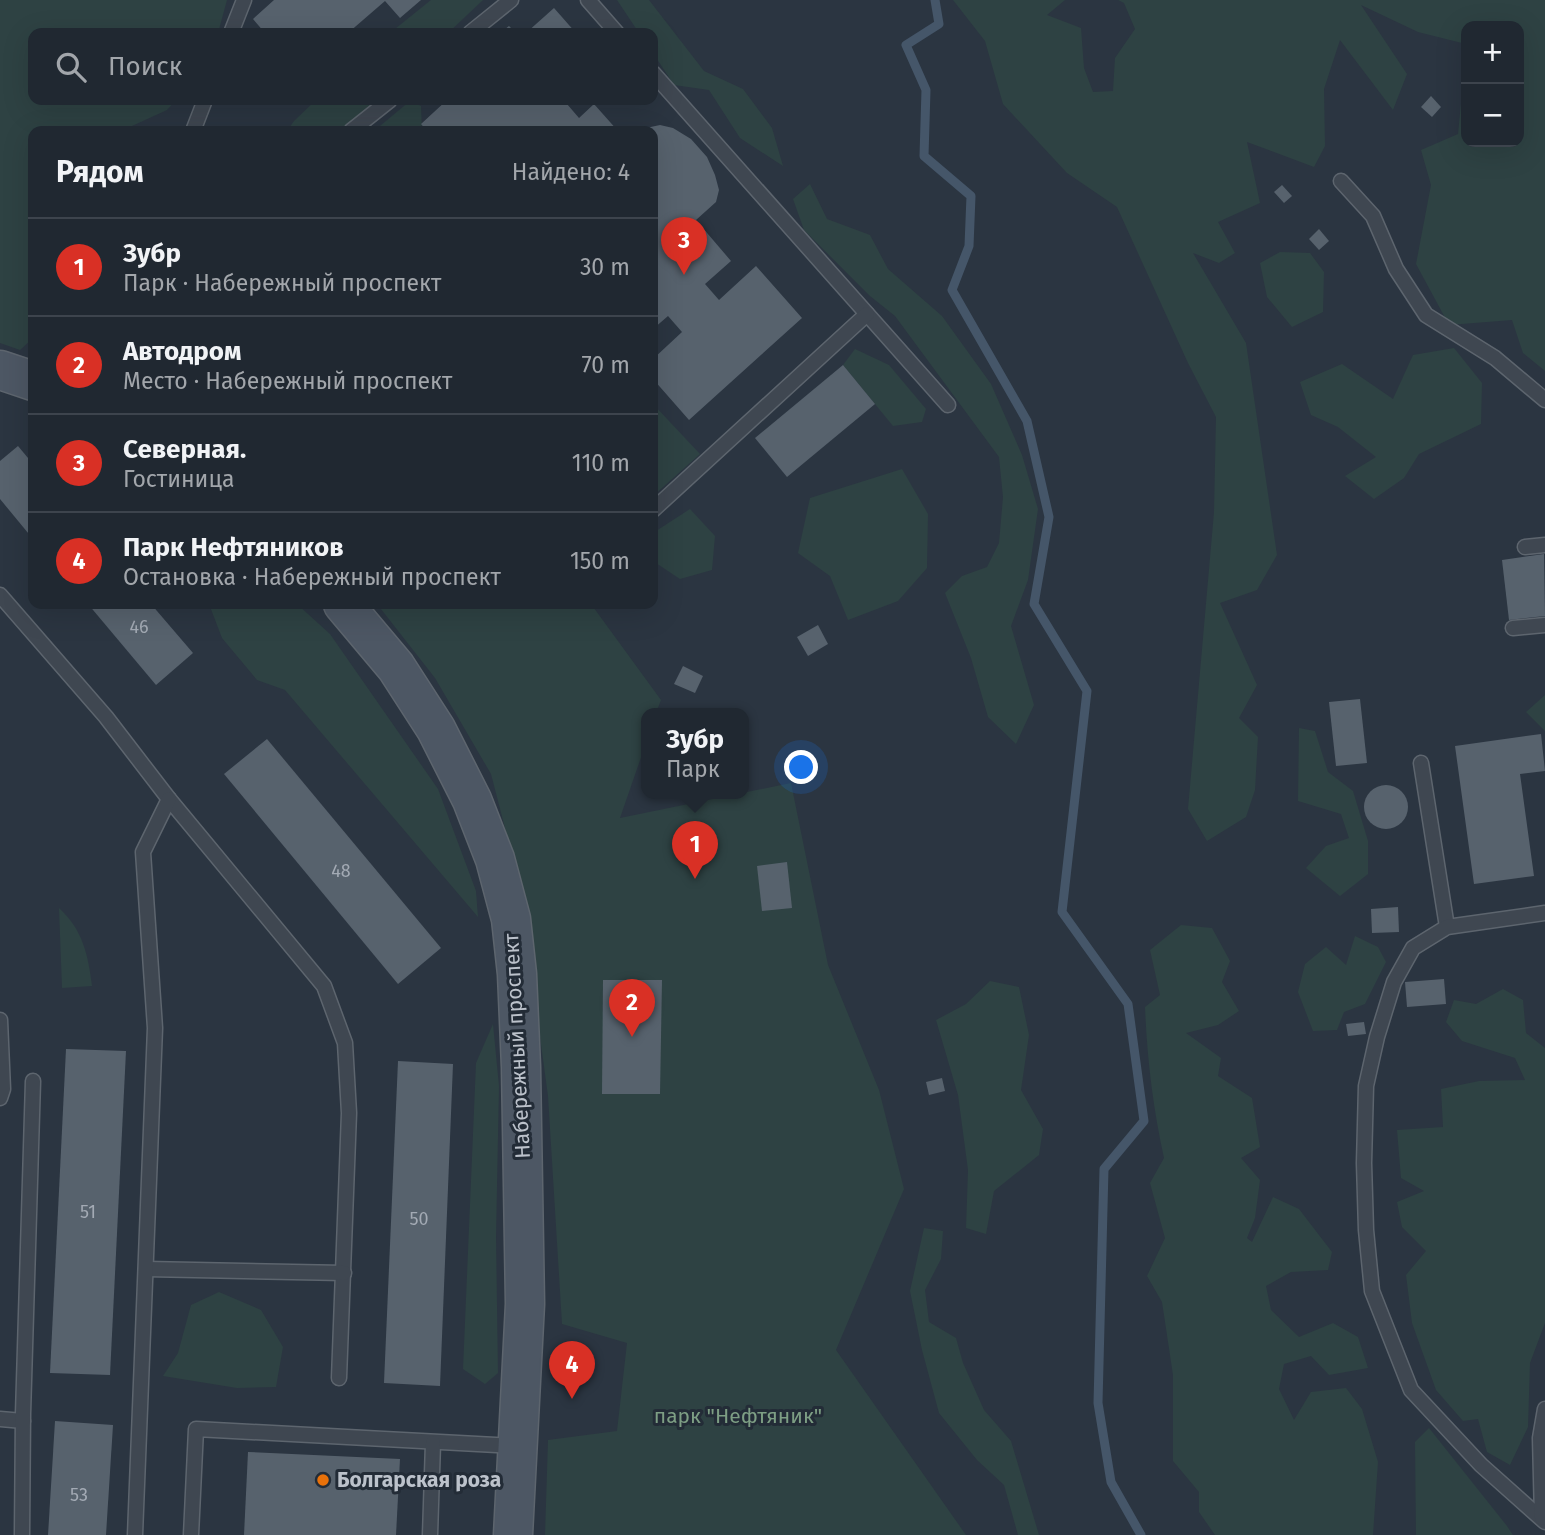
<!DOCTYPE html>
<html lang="ru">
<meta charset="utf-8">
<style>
:root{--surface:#202831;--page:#283039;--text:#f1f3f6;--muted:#a2a6ab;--line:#3d444d;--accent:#d93025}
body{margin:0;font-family:"Fira Sans",sans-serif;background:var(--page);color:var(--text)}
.controls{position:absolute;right:21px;top:21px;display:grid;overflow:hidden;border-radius:14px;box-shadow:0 7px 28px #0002}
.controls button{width:63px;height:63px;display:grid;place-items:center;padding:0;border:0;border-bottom:2px solid var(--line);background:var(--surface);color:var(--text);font:35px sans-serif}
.you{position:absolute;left:802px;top:768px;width:24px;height:24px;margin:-18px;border:5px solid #fff;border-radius:50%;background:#1a73e8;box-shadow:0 0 0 10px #1a73e833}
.badge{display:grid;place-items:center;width:46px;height:46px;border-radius:50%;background:var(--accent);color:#fff;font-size:23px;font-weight:700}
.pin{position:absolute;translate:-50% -58px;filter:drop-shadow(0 2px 4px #0008)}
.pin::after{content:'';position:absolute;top:37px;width:24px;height:21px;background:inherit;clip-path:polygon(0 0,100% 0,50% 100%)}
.popup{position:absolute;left:641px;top:708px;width:108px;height:91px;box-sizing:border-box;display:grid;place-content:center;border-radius:14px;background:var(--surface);filter:drop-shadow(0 2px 5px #0005);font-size:23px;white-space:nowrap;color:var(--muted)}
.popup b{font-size:26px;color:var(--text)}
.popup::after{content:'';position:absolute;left:50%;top:100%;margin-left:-14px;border:14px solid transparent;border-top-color:var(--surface)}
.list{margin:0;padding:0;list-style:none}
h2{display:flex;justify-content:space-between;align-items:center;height:91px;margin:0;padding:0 28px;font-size:30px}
h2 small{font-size:23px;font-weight:400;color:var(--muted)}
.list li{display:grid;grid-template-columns:46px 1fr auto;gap:21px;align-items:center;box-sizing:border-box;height:98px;padding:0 28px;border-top:2px solid var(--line)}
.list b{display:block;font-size:26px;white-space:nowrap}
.list p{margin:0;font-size:23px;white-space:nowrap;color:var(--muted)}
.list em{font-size:23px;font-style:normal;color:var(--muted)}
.icon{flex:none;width:38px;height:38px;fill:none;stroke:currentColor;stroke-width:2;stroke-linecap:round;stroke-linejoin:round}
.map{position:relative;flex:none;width:1545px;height:1535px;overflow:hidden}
.search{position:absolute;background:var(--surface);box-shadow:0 7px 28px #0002;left:28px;top:28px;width:630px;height:77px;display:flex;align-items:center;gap:18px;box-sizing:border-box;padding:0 24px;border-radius:14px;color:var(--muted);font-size:26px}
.panel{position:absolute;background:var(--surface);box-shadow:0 7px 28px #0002;left:28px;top:126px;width:630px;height:483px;border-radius:14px}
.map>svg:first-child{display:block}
.green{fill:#2e4243}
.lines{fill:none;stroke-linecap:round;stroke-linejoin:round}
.stream{stroke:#455669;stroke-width:9}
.building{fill:#57626d}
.service-casing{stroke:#5d656e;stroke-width:17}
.secondary-casing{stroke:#5d656e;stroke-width:41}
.service{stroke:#3f4751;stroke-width:14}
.secondary{stroke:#4d5764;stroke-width:38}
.food-dot{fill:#e8710a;stroke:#232c37;stroke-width:2.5}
.labels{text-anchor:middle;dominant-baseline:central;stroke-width:6;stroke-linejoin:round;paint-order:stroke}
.number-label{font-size:18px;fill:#a3aab4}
.street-label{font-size:21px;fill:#bcc2cb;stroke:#232c37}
.park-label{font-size:21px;fill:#7d9e84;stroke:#232c37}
.poi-label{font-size:21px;font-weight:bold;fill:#bcc2cb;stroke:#232c37;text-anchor:start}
</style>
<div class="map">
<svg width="1545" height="1535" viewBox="0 0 1545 1535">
<rect width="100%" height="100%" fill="#2b3541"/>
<g class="green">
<path d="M0,0H227L218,33H33V100H176L167,110L121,131H33V338L20,350L0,343Z"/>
<path d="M431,0H483L448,33H390Z"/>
<path d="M617,0H649L704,71L743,89L772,128L783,166L740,138L709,90L674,85L653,53V33H639Z"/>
<path d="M953,0H1065L1047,15L1081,28L1084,68L1093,92L1113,91L1115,58L1135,29L1124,3L1118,0H1545V371L1523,353L1512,320L1449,325L1416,264L1431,185L1421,150L1458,134L1461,103L1466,77V142H1519V26H1466V44L1418,32L1361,5L1407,74L1393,110L1340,40L1324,89L1325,146L1314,167L1247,142L1260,203L1218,222L1235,253L1219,263L1193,253L1246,343L1277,555L1257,590L1220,603L1257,685L1239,718L1258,737L1255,790L1246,817L1207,841L1188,809L1214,512L1216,417L1188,363L1117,207L1067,173L1003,104L985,41Z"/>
<path d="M316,100H377L342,131H287L294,121Z"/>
<path d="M410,101L421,106L422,131H374Z"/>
<path d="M810,184L827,219L870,235L888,269L942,316L991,384L1022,455L1038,509L1028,580L1011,626L1034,705L1016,744L988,717L971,658L945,593L962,576L987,567L999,543L1003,497L999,457L895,316L870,296L804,230L793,199Z"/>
<path d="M1280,252L1310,253L1324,272L1323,312L1292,327L1267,297L1260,263Z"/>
<path d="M1454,348L1482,383L1481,424L1419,454L1404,478L1374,499L1345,476L1376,457L1338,427L1311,415L1300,382L1342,364L1393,399L1413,355Z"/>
<path d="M855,349L889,365L926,409L922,422L893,426L843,365Z"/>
<path d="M653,404L700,454L653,496V403Z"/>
<path d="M902,469L928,514L927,568L898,601L848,620L830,576L798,553L810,498Z"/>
<path d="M690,509L715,536L712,570L680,579L653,561V533Z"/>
<path d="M209,604H297L330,634L438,789L476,891L478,917L285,690L257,680L222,638Z"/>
<path d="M377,604H591L661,700L656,713H646V743L620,818L791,783L828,965L879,1090L904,1189L836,1350L966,1535H545L548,1440L617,1431L627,1343L562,1324L548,1096L519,882L491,774L435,678Z"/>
<path d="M1545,695V731L1526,712Z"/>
<path d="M1299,728L1315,731L1328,772L1353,791L1368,841V874L1340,896L1306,868L1326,846L1349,838L1341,814L1298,801Z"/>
<path d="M59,908C83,930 88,955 92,986L62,988Z"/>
<path d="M1181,925L1212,928L1230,961L1222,982L1239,1011L1218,1025L1186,1033L1221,1058L1218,1076L1252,1098L1260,1147L1241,1158L1260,1180L1255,1218L1247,1238L1252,1242L1273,1197L1299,1209L1332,1252L1328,1270L1291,1272L1266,1286L1271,1310L1299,1337L1333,1323L1358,1337L1368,1368L1329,1375L1311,1356L1284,1364L1279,1389L1294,1420L1311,1392L1346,1388L1362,1409L1378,1462L1373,1535H1215L1199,1512V1492L1173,1461V1375L1162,1302L1147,1276L1165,1238L1150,1183L1164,1158C1153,1108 1147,1058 1145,1007L1160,995L1150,950Z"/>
<path d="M1355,936L1378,947L1386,962L1365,1004L1344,1012L1337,1030L1313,1031L1298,992L1305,964L1326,947L1346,965Z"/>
<path d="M990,981L1019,987L1029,1035L1021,1090L1043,1129L1039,1155L994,1191L986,1234L966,1228L968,1170L958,1095L936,1020L966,1004Z"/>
<path d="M1503,989L1523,1000L1526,1033L1545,1048V1323L1530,1363L1528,1427L1510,1465L1487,1452L1478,1419L1463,1421L1436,1390L1412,1323L1406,1275L1426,1251L1402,1227L1397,1202L1424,1191L1401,1178L1397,1130L1443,1127L1441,1089L1479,1081L1525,1080L1515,1058L1462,1041L1446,1022L1454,1000L1476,1004Z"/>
<path d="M493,1024L499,1086L496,1237L498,1373L485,1384L463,1369L476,1063Z"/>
<path d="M924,1228L943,1231L941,1259L925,1290L929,1322L956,1338L963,1363L984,1410L1011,1441L1039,1535H1018L1004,1485L977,1460L939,1413L922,1350L910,1291Z"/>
<path d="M219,1292L261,1310L283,1347L276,1387L237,1388L163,1376L178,1353L191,1305Z"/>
<path d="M1429,1428L1507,1526L1513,1535H1416L1415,1442Z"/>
</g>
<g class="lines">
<path class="stream" d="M935,0L939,24L906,45L926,90L924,156L971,196L969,246L952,290L1027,421L1049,517L1034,604L1087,691L1062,912L1128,1004L1144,1121L1104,1169L1098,1403L1111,1482L1141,1535"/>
</g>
<g class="building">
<path d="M274,0H421L400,18L385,1L348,33H265L253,19Z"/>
<path d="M554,8L576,33H526Z"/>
<path d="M509,26L516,33H500Z"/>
<path d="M1431,96L1441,107L1432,117L1421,107Z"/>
<path d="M447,100H571L567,104L579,118L594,104L618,131H427L421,124Z"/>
<path d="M660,125L673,128L691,139L707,157L715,175L719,190L716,202L696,220L731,261L705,284L719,300L756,266L802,318L689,420L653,379V359L682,332L668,316L653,329V131H643L646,128Z"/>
<path d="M1282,185L1292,196L1284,203L1274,192Z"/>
<path d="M1319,229L1329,241L1319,250L1309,239Z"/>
<path d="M843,365L875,404L787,477L755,438Z"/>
<path d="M18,446L33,464V539L0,499V461Z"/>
<path d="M1544,554L1545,616L1509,620L1502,560Z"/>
<path d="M88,604H151L193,653L156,685Z"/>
<path d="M818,625L828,644L808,656L797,637Z"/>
<path d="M683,666L703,676L695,693L674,684Z"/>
<path d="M1360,699L1367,763L1336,766L1329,702Z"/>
<path d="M1541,734L1545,771L1520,774L1534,876L1474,884L1455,746Z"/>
<path d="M267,739L441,948L398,984L224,774Z"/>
<circle cx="1386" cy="807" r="22"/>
<path d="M787,862L792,908L762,911L757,866Z"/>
<path d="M1398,907L1399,932L1372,933L1371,909Z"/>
<path d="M1444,979L1446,1004L1407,1007L1405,982Z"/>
<path d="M603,980H662L660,1094H602Z"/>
<path d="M1364,1022L1366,1034L1348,1036L1346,1024Z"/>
<path d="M66,1049L126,1051L110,1375L50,1373Z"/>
<path d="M398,1061L453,1064L440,1386L384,1383Z"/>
<path d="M942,1078L945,1091L929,1095L926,1082Z"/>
<path d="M55,1421L113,1425L106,1535H48Z"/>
<path d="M248,1452L400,1459L396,1535H244Z"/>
</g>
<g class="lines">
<g class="service-casing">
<g id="service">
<path d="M588,0L617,33"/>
<path d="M231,33L244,0"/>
<path d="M470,33L511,0"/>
<path d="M653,73L948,405"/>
<path d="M193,131L205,100"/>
<path d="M351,131L390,100"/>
<path d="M1341,181L1373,216L1396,269L1426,315L1495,358L1545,400"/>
<path d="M653,510L867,314"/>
<path d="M1525,547L1545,545"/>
<path d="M0,595L106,717L169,799L324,986L345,1043L349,1113L339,1378"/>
<path d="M1513,628L1545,625"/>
<path d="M1421,763L1447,927"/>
<path d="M1545,913L1447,927L1413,948L1394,982L1377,1037L1366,1086L1364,1163L1366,1230L1372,1291L1411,1390L1481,1465L1545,1522"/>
<path d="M0,1020L3,1089L0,1098"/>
<path d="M146,1269L344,1273"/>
<path d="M0,1419L23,1421"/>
<path d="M1542,1518L1540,1438L1545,1409"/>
<path d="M22,1535L23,1414L33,1081"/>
<path d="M135,1535L155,1028L143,852L169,799"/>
<path d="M191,1535L196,1429L516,1446"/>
<path d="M430,1535L433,1443"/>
</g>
</g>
<g class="secondary-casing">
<g id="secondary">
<path d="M0,370L33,381"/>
<path d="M343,604L396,667L436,729L472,800L495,859L511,919L517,974L521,1067L525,1304L513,1535"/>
</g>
</g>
<use href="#service" class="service"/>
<use href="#secondary" class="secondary"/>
</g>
<circle class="food-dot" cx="323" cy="1480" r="7"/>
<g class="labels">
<g class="number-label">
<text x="139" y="627">46</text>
<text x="341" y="871">48</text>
<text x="88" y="1212">51</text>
<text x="419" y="1219">50</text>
<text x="79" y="1495">53</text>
</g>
<g class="street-label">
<text transform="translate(517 1046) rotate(-93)">Набережный проспект</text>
</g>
<g class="park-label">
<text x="738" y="1416">парк "Нефтяник"</text>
</g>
<g class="poi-label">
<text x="337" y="1480">Болгарская роза</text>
</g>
</g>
</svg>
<div class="controls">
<button>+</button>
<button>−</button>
</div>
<div class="you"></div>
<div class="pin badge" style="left:695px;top:879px">1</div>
<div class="popup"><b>Зубр</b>Парк</div>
<div class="pin badge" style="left:632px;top:1037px">2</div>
<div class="pin badge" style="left:684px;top:275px">3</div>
<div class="pin badge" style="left:572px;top:1399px">4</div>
<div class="search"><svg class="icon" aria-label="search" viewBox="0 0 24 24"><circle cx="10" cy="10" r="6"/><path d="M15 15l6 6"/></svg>Поиск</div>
<section class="panel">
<h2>Рядом<small>Найдено: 4</small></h2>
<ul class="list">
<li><span class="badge">1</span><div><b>Зубр</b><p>Парк · Набережный проспект</p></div><em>30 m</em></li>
<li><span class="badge">2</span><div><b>Автодром</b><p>Место · Набережный проспект</p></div><em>70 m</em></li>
<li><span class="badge">3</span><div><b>Северная.</b><p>Гостиница</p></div><em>110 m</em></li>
<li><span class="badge">4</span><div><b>Парк Нефтяников</b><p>Остановка · Набережный проспект</p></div><em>150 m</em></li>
</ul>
</section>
</div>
